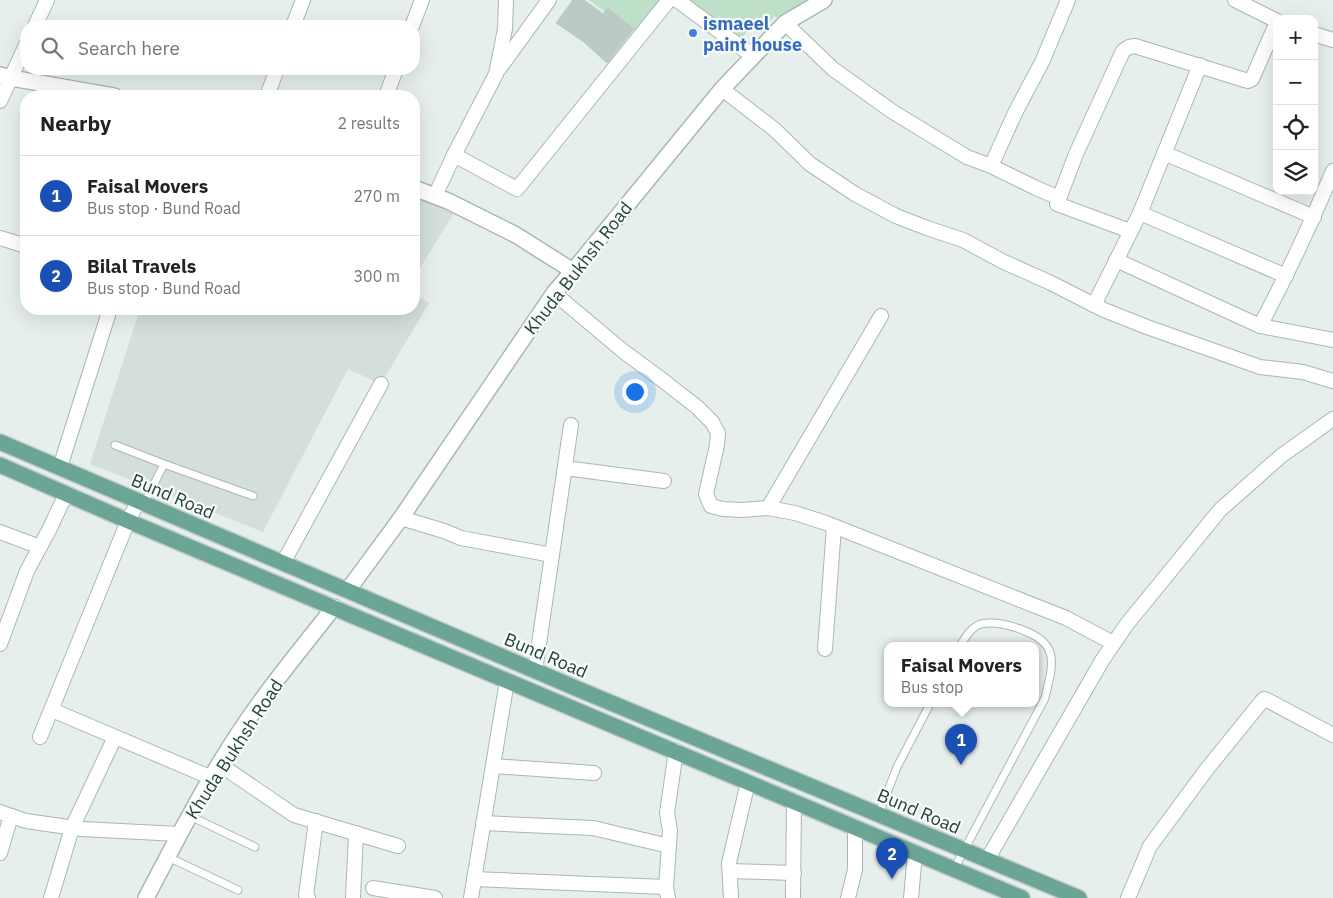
<!DOCTYPE html>
<meta charset="utf-8">
<style>
:root{--surface:#fff;--page:#f2f2f2;--text:#222;--muted:#767676;--line:#e0e0e0;--accent:#804e3d}
body{margin:0;font-family:"IBM Plex Sans",sans-serif;background:var(--page);color:var(--text)}
.controls{position:absolute;right:15px;top:15px;display:grid;overflow:hidden;border-radius:10px;box-shadow:0 5px 20px #0002}
.controls button{width:45px;height:45px;display:grid;place-items:center;padding:0;border:0;border-bottom:1px solid var(--line);background:var(--surface);color:var(--text);font:25px sans-serif}
.you{position:absolute;left:634px;top:391px;width:18px;height:18px;margin:-12px;border:4px solid #fff;border-radius:50%;background:#1a73e8;box-shadow:0 0 0 8px #1a73e833}
.badge{display:grid;place-items:center;width:32px;height:32px;border-radius:50%;background:var(--accent);color:#fff;font-size:16px;font-weight:700}
.pin{position:absolute;translate:-50% -41px;filter:drop-shadow(0 1px 2px #0008)}
.pin::after{content:'';position:absolute;top:26px;width:18px;height:15px;background:inherit;clip-path:polygon(0 0,100% 0,50% 100%)}
.popup{position:absolute;left:884px;top:642px;width:155px;height:65px;box-sizing:border-box;display:grid;place-content:center;border-radius:10px;background:var(--surface);filter:drop-shadow(0 1px 4px #0005);font-size:16px;white-space:nowrap;color:var(--muted)}
.popup b{font-size:19px;color:var(--text)}
.popup::after{content:'';position:absolute;left:50%;top:100%;margin-left:-10px;border:10px solid transparent;border-top-color:var(--surface)}
.list{margin:0;padding:0;list-style:none}
h2{display:flex;justify-content:space-between;align-items:center;height:65px;margin:0;padding:0 20px;font-size:21px}
h2 small{font-size:16px;font-weight:400;color:var(--muted)}
.list li{display:grid;grid-template-columns:32px 1fr auto;gap:15px;align-items:center;box-sizing:border-box;height:80px;padding:0 20px;border-top:1px solid var(--line)}
.list b{display:block;font-size:19px;white-space:nowrap}
.list p{margin:0;font-size:16px;white-space:nowrap;color:var(--muted)}
.list em{font-size:16px;font-style:normal;color:var(--muted)}
.icon{flex:none;width:28px;height:28px;fill:none;stroke:currentColor;stroke-width:2;stroke-linecap:round;stroke-linejoin:round}
.map{position:relative;flex:none;width:1333px;height:898px;overflow:hidden}
.search{position:absolute;background:var(--surface);box-shadow:0 5px 20px #0002;left:20px;top:20px;width:400px;height:55px;display:flex;align-items:center;gap:12px;box-sizing:border-box;padding:0 18px;border-radius:20px;color:var(--muted);font-size:19px}
.panel{position:absolute;background:var(--surface);box-shadow:0 5px 20px #0002;left:20px;top:90px;width:400px;height:225px;border-radius:20px}
.map>svg:first-child{display:block}
.built{fill:#d4dfda}
.green{fill:#bfe0c8}
.building{fill:#bbcac4;stroke:#b8c9c2}
.lines{fill:none;stroke-linecap:round;stroke-linejoin:round}
.service-casing{stroke:#a8b8b2;stroke-width:9}
.minor-casing{stroke:#a8b8b2;stroke-width:16}
.tertiary-casing{stroke:#a8b8b2;stroke-width:18}
.primary-casing{stroke:#c2cac8;stroke-width:18}
.service{stroke:#fff;stroke-width:7}
.minor{stroke:#fff;stroke-width:14}
.tertiary{stroke:#fff;stroke-width:15}
.primary{stroke:#6aa596;stroke-width:15}
.shop-dot{fill:#3f7fe0;stroke:#f7fbf9;stroke-width:2}
.labels{text-anchor:middle;dominant-baseline:central;stroke-width:4.5;stroke-linejoin:round;paint-order:stroke}
.shop-label{font-size:18px;font-weight:bold;fill:#366cbe;stroke:#f7fbf9;text-anchor:start}
.street-label{font-size:18px;fill:#24423a;stroke:#f7fbf9}
</style>
<div class="map">
<svg width="1333" height="898" viewBox="0 0 1333 898">
<rect width="100%" height="100%" fill="#e6efeb"/>
<g class="built">
<path d="M414,189L458,206L414,278Z"/>
<path d="M414,293L429,303L381,384L348,369L263,532L90,464L140,309H414Z"/>
</g>
<g class="green">
<path d="M589,0H662L636,31L608,8L605,12Z"/>
<path d="M678,0H823L785,23L774,16L762,32L752,25L741,39Z"/>
</g>
<path class="building" d="M573,0H584L603,14L608,8L634,29L607,63L584,42L556,23Z"/>
<g class="lines">
<g class="service-casing">
<g id="service">
<path d="M115,445L164,464L144,504"/>
<path d="M164,464L253,496"/>
<path d="M879,814L897,767L930,704"/>
<path d="M190,816L255,847"/>
<path d="M168,857L238,890"/>
<path d="M954,869L1045,698C1048,683 1056,662 1048,648C1038,631 999,620 981,624C971,627 965,638 960,646"/>
</g>
</g>
<g class="minor-casing">
<g id="minor">
<path d="M677,0L753,56"/>
<path d="M1235,0L1277,21"/>
<path d="M785,23L833,69L893,112L967,157L991,166L1036,188L1059,198"/>
<path d="M35,26L47,0"/>
<path d="M293,26L303,0"/>
<path d="M412,26L422,0"/>
<path d="M1314,34L1333,40"/>
<path d="M499,69L549,0"/>
<path d="M722,89L774,129L810,164L855,194L896,216L927,228L963,240L1004,262L1051,283L1104,310L1147,327L1260,367L1303,372L1333,381"/>
<path d="M267,96L277,69"/>
<path d="M386,96L396,69"/>
<path d="M0,101L26,45"/>
<path d="M1164,153L1314,217"/>
<path d="M454,155L517,189L669,0"/>
<path d="M991,166L1016,111L1042,62L1068,0"/>
<path d="M435,196L454,155L496,74L505,29L506,1"/>
<path d="M1140,213L1286,276"/>
<path d="M1130,231L1057,204L1076,154L1123,51L1129,47L1135,46L1248,81L1252,79L1277,22"/>
<path d="M0,238L26,246"/>
<path d="M1116,260L1260,326L1333,340"/>
<path d="M554,293L623,351L661,379L697,407L712,422L718,433L717,445L706,494L711,506L723,509L742,510L768,508L795,513L826,523L1066,618L1113,643"/>
<path d="M1094,305L1140,213L1200,65"/>
<path d="M1260,326C1287,275 1311,224 1333,171"/>
<path d="M60,467L110,309"/>
<path d="M565,468L664,481"/>
<path d="M768,508L881,316"/>
<path d="M401,518L444,531L461,538L552,555"/>
<path d="M0,532L40,547"/>
<path d="M283,563L381,384"/>
<path d="M0,644L27,571L49,530L66,494"/>
<path d="M825,649L834,527"/>
<path d="M535,671L571,425"/>
<path d="M52,710L212,778"/>
<path d="M40,737L128,521L138,502"/>
<path d="M219,764L294,815L398,846"/>
<path d="M493,766L594,773"/>
<path d="M0,812L26,821L82,829L179,834"/>
<path d="M483,823L593,828L669,846"/>
<path d="M0,853L11,816"/>
<path d="M987,860L1103,659L1127,624L1220,510L1281,456L1333,419"/>
<path d="M730,871L794,873"/>
<path d="M474,879L666,887"/>
<path d="M373,888L435,898"/>
<path d="M51,898L72,828L115,737"/>
<path d="M308,898L306,895L316,821"/>
<path d="M353,898L356,833"/>
<path d="M471,898L507,681"/>
<path d="M668,898L666,887L670,831L667,813L676,751"/>
<path d="M731,898L729,863L748,782"/>
<path d="M793,898L794,801"/>
<path d="M848,898L855,870V827"/>
<path d="M911,898L915,853"/>
<path d="M1128,898L1150,846L1207,769L1262,701L1264,699L1267,700L1333,735"/>
</g>
</g>
<g class="tertiary-casing">
<g id="tertiary">
<path d="M0,75L11,78L114,96"/>
<path d="M414,188L448,201L516,235L573,271"/>
<path d="M348,590L401,518L554,293L573,271L722,89L785,23L824,0"/>
<path d="M146,898C181,831 216,762 261,701C284,669 310,638 334,607"/>
</g>
</g>
<g class="primary-casing">
<g id="primary">
<path d="M0,442L585,692L1079,898"/>
<path d="M0,465L128,521L1022,898"/>
</g>
</g>
<use href="#service" class="service"/>
<use href="#minor" class="minor"/>
<use href="#tertiary" class="tertiary"/>
<use href="#primary" class="primary"/>
</g>
<circle class="shop-dot" cx="693" cy="33" r="5"/>
<g class="labels">
<g class="shop-label">
<text x="703" y="23">ismaeel<tspan x="703" dy="21">paint house</tspan></text>
</g>
<g class="street-label">
<text transform="translate(578 268) rotate(-52)">Khuda Bukhsh Road</text>
<text transform="translate(173 496) rotate(23)">Bund Road</text>
<text transform="translate(546 655) rotate(23)">Bund Road</text>
<text transform="translate(234 749) rotate(-57)">Khuda Bukhsh Road</text>
<text transform="translate(919 811) rotate(23)">Bund Road</text>
</g>
</g>
</svg>
<div class="controls">
<button>+</button>
<button>−</button>
<button><svg class="icon" aria-label="locate" viewBox="0 0 24 24"><circle cx="12" cy="12" r="6"/><path d="M12 2v4M12 18v4M2 12h4M18 12h4"/></svg></button>
<button><svg class="icon" aria-label="layers" viewBox="0 0 24 24"><path d="M12 4l9 5-9 5-9-5zM3 14l9 5 9-5"/></svg></button>
</div>
<div class="you"></div>
<div class="pin badge" style="left:961px;top:765px;background:#1a4fb4">1</div>
<div class="popup"><b>Faisal Movers</b>Bus stop</div>
<div class="pin badge" style="left:892px;top:879px;background:#1a4fb4">2</div>
<div class="search"><svg class="icon" aria-label="search" viewBox="0 0 24 24"><circle cx="10" cy="10" r="6"/><path d="M15 15l6 6"/></svg>Search here</div>
<section class="panel">
<h2>Nearby<small>2 results</small></h2>
<ul class="list">
<li><span class="badge" style="background:#1a4fb4">1</span><div><b>Faisal Movers</b><p>Bus stop · Bund Road</p></div><em>270 m</em></li>
<li><span class="badge" style="background:#1a4fb4">2</span><div><b>Bilal Travels</b><p>Bus stop · Bund Road</p></div><em>300 m</em></li>
</ul>
</section>
</div>
